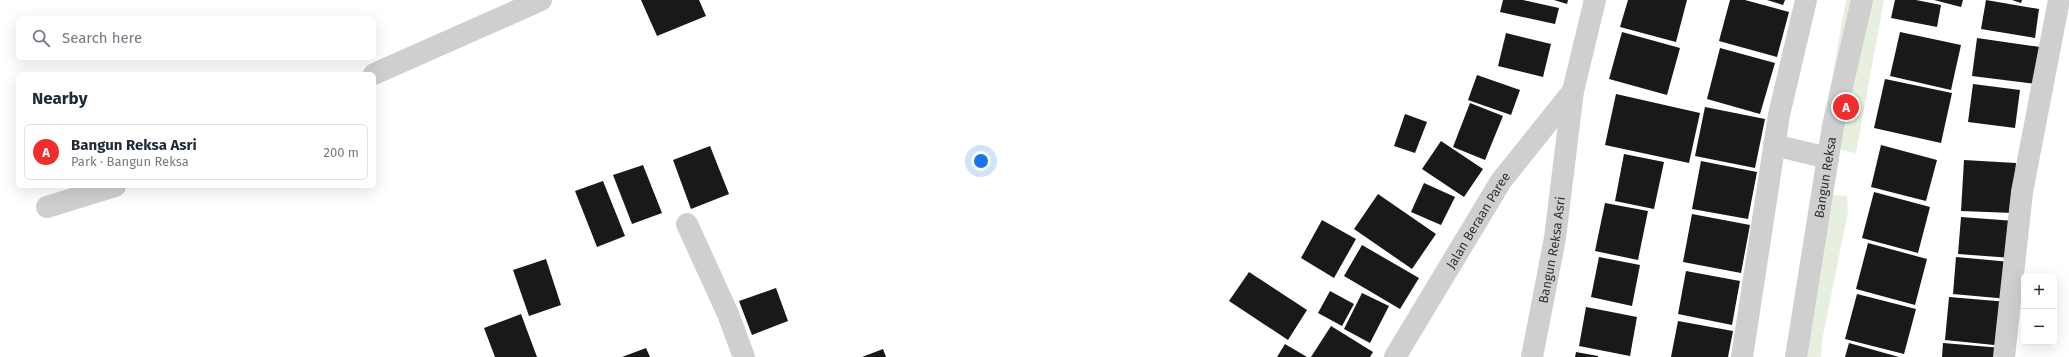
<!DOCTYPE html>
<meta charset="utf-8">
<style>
:root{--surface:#fff;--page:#f6f6f7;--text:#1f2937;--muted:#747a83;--line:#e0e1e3;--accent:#f02c2e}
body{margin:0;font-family:"Fira Sans",sans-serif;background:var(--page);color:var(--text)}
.controls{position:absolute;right:12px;bottom:12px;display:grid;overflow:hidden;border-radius:6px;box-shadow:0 4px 16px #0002}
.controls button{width:36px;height:36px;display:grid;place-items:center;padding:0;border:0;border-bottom:1px solid var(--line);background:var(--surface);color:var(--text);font:20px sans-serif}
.you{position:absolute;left:981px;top:161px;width:14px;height:14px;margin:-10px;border:3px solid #fff;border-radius:50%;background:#1a73e8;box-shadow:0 0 0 6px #1a73e833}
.badge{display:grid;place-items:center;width:26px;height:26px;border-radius:50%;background:var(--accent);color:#fff;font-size:13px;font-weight:700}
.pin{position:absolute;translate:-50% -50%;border:2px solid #fff;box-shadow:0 1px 4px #0006}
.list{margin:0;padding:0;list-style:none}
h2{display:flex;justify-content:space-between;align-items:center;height:52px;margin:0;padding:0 16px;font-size:17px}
h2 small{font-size:13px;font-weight:400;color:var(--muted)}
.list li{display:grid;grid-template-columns:26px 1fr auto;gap:12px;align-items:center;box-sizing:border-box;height:56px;margin:0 8px 8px;padding:0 8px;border:1px solid var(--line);border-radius:6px}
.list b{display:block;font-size:15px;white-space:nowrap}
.list p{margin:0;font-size:13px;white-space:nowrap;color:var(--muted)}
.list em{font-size:13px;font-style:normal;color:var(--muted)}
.icon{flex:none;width:22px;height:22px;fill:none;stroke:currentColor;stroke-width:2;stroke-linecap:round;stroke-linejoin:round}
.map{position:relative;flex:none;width:2069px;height:357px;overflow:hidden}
.search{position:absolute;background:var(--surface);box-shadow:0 4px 16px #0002;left:16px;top:16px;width:360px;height:44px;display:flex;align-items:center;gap:10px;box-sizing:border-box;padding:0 14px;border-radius:6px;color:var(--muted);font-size:15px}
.panel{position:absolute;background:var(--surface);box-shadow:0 4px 16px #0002;left:16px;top:72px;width:360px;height:116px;border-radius:6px}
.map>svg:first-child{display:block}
.green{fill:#e7efdf}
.building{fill:#191919}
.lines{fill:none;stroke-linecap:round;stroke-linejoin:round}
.minor{stroke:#cfcfcf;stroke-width:22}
.labels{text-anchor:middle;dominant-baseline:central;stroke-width:4;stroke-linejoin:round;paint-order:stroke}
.street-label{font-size:13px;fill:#323232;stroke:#fff}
</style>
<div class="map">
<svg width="2069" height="357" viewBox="0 0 2069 357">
<rect width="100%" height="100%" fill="#fff"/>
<g class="green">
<path d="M1846,0H1884L1856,153L1820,145Z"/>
<path d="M1814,193L1847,196L1848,212L1822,341L1821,357H1789Z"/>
</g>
<g class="building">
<path d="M641,0H699L706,16L657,36Z"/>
<path d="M1503,0H1523L1559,8L1555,24L1500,12Z"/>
<path d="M1554,0H1568L1567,4Z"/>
<path d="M1628,0H1687L1676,42L1620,27Z"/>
<path d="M1730,0H1745L1789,12L1777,57L1719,41Z"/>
<path d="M1767,0H1785L1783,5Z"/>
<path d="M1895,0H1916L1941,5L1937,27L1891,18Z"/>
<path d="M1934,0H1963L1961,7Z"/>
<path d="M1986,0L2039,9L2035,38L1981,29Z"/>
<path d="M2012,0H2022L2021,3Z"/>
<path d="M1622,32L1680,48L1667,95L1609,79Z"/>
<path d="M1900,32L1961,45L1951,90L1890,76Z"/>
<path d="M1506,33L1551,44L1543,77L1498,66Z"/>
<path d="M1977,38L2040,47L2035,84L1972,76Z"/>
<path d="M1720,48L1775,63L1760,114L1707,99Z"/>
<path d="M1477,75L1520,90L1511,115L1468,100Z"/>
<path d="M1885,79L1952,93L1941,143L1874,128Z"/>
<path d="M1973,84L2020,90L2015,128L1968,122Z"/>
<path d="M1616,94L1700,113L1689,163L1605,145Z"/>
<path d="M1470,103L1503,116L1485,160L1453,147Z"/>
<path d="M1705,107L1765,119L1755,168L1695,156Z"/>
<path d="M1405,114L1427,122L1415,153L1394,146Z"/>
<path d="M1441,141L1483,169L1464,197L1422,169Z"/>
<path d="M1881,145L1937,160L1926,201L1871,187Z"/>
<path d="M710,146L729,194L691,209L673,160Z"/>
<path d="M1624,154L1664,162L1654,209L1615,201Z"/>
<path d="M1964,160L2016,163L2013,213L1961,211Z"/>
<path d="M1701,161L1757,172L1748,219L1692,209Z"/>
<path d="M643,165L662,213L632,224L613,175Z"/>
<path d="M603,181L625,236L597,247L575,191Z"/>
<path d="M1424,183L1455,197L1441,225L1411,212Z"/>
<path d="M1874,192L1930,207L1918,253L1862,238Z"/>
<path d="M1378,194L1436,234L1412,269L1354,229Z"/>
<path d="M1605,203L1648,211L1638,260L1595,251Z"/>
<path d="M1692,214L1750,225L1741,273L1683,262Z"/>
<path d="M1961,217L2015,221L2012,258L1958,254Z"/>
<path d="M1322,220L1356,239L1334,278L1301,258Z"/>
<path d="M1868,243L1927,259L1915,305L1856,289Z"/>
<path d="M1362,245L1419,278L1400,309L1344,276Z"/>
<path d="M1599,257L1640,265L1632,306L1591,297Z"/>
<path d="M1956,257L2011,262L2008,299L1953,294Z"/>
<path d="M546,259L561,305L529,316L513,270Z"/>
<path d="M1686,271L1740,281L1732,325L1678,314Z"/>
<path d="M1249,272L1307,310L1288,340L1229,301Z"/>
<path d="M776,288L788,321L752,335L739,301Z"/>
<path d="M1330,291L1354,304L1342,326L1318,313Z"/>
<path d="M1362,293L1389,306L1370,343L1344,329Z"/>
<path d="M1857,294L1916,309L1904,354L1845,339Z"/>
<path d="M1949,297L2008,302L2004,346L1945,340Z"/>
<path d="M1586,307L1637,317L1630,356L1579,346Z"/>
<path d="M521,314L537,357H495L484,328Z"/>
<path d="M1678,321L1733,331L1728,357H1671Z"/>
<path d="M1331,326L1373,352L1370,357H1311Z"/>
<path d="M1849,343L1899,357H1845Z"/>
<path d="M1943,343L2002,348L2001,357H1942Z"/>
<path d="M1285,344L1307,357H1277Z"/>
<path d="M646,348L650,357H622Z"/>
<path d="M883,349L886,357H862Z"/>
<path d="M1576,352L1598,356V357H1575Z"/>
</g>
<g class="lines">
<g class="minor">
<path d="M374,74L541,0"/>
<path d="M1774,145L1828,158"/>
<path d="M47,207L115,186"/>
<path d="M687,224L728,314L744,357"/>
<path id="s1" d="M1395,357L1501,181L1573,91"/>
<path id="s2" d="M1532,357L1555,238L1573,91L1595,0"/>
<path d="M1742,357L1779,115L1806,0"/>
<path id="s3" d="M1796,357L1833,126L1862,0"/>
<path d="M2004,357L2022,192L2059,0"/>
</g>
</g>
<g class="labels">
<g class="street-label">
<text stroke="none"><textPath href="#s3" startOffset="182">Bangun Reksa</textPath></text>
<text stroke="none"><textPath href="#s1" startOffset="160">Jalan Beraan Paree</textPath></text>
<text stroke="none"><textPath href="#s2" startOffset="109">Bangun Reksa Asri</textPath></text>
</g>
</g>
</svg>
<div class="controls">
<button>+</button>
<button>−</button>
</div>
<div class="you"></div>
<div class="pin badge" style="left:1846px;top:107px">A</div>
<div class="search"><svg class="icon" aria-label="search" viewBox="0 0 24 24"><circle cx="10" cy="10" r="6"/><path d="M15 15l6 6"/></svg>Search here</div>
<section class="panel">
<h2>Nearby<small></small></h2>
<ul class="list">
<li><span class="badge">A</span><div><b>Bangun Reksa Asri</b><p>Park · Bangun Reksa</p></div><em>200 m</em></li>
</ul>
</section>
</div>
